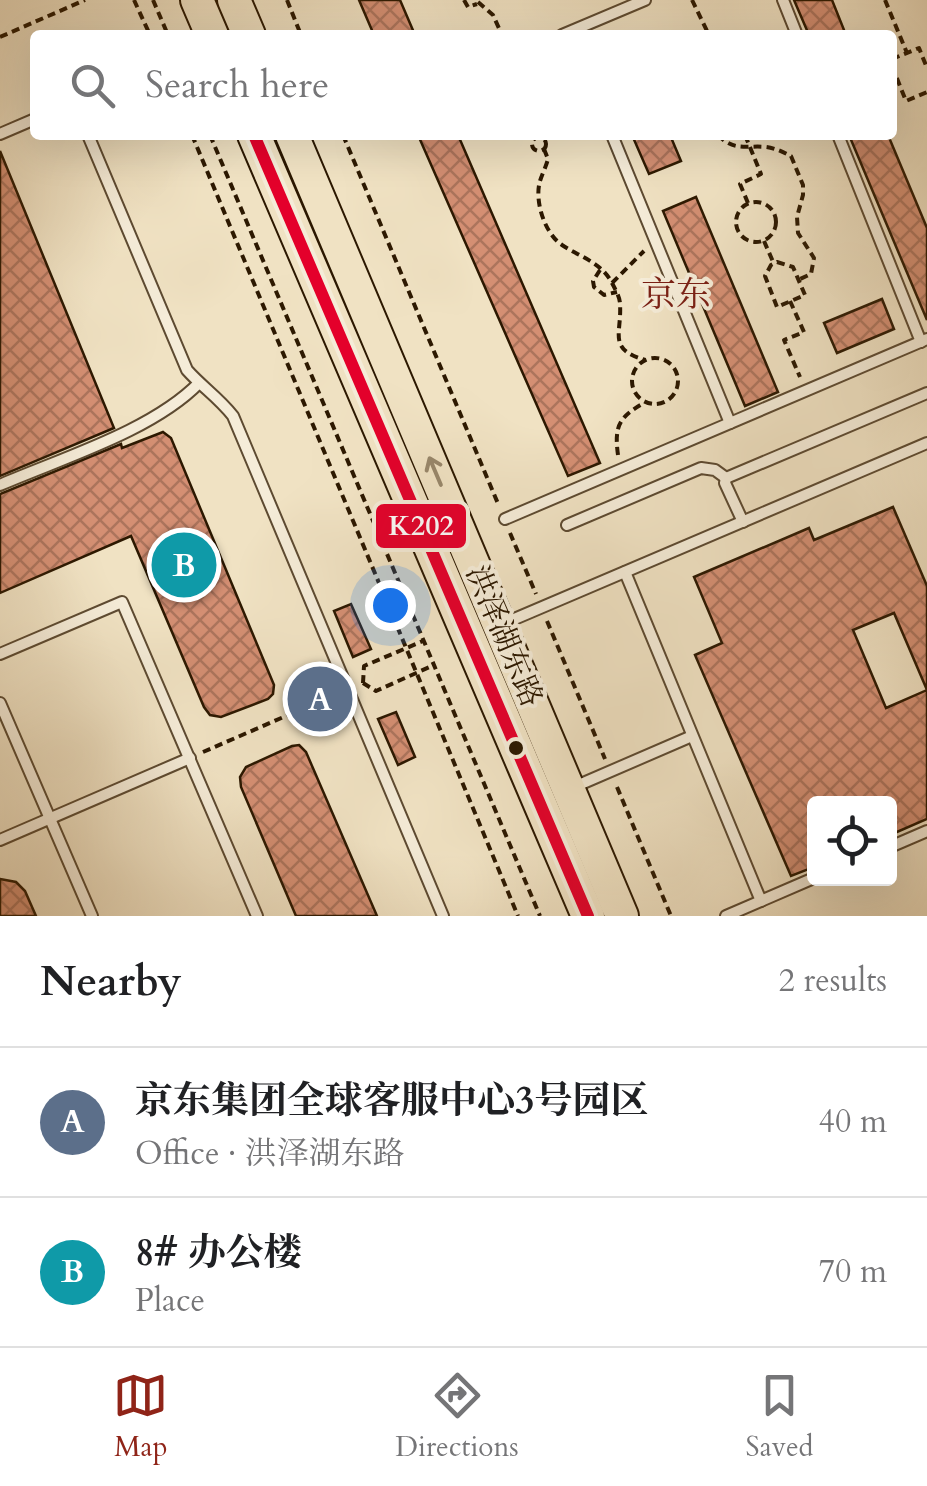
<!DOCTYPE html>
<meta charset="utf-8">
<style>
:root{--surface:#fff;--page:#f6f6f6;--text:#202124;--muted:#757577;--line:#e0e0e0;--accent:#8f2418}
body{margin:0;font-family:Cardo,"Noto Serif SC",serif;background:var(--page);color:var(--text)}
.controls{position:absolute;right:30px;bottom:30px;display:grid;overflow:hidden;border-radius:10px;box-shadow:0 10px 40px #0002}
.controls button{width:90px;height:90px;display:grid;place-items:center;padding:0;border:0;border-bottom:2px solid var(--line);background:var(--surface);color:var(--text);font:50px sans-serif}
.you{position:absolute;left:390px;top:605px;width:35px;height:35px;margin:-25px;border:8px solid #fff;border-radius:50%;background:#1a73e8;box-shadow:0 0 0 15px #1a73e833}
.badge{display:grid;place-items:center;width:65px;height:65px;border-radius:50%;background:var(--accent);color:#fff;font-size:32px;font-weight:700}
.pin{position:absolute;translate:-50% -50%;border:5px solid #fff;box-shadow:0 2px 10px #0006}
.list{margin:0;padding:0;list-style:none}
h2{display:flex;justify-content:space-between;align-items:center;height:130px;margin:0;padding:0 40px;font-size:42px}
h2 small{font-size:32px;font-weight:400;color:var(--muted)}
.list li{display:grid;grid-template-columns:65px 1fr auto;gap:30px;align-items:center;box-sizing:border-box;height:150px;padding:0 40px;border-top:2px solid var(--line)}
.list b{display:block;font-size:38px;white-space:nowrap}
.list p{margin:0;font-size:32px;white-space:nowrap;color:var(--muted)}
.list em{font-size:32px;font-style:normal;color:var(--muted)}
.icon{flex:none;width:55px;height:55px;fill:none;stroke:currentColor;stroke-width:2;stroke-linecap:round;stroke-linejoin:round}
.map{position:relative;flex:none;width:927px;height:916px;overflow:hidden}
.search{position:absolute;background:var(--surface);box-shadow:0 10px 40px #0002;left:30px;right:30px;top:30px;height:110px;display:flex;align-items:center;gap:25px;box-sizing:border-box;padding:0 35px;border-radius:10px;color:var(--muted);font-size:38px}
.sheet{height:430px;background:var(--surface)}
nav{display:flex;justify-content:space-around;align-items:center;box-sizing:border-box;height:140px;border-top:2px solid var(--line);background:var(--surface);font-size:28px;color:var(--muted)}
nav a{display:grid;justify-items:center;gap:5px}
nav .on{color:var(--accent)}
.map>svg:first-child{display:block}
.building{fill:url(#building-cross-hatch);stroke:#2c1800;stroke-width:2.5}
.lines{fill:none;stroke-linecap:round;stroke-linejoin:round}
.service-casing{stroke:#5d4a31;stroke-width:14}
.primary-casing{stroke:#2c1800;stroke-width:36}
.path{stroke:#2c1800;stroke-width:4;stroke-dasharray:8 5;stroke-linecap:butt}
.service{stroke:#f5ecd8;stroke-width:10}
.primary{stroke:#f0e2c3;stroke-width:32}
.bus-1-casing{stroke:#f5ecd8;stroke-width:20}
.bus-1{stroke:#e4002b;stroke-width:12}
.oneway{stroke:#98876b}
.bus-dot{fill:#2c1800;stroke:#f5ecd8;stroke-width:4}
.labels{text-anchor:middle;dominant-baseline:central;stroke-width:8;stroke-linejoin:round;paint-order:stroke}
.street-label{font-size:30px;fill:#2c1800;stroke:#f5ecd8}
.quarter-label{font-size:35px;fill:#7a1f14;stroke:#f5ecd8}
.line-badge{stroke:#f5ecd8;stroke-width:4}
.badge-label{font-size:28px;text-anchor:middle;font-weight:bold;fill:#fff}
</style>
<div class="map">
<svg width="927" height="916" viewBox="0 0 927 916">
<defs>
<pattern id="building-cross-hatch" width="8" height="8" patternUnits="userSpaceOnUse" patternTransform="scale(2.5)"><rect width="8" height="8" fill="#d48f73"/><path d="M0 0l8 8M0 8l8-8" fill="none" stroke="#ac745c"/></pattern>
</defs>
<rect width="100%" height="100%" fill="#f0e2c3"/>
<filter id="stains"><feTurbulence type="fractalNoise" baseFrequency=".002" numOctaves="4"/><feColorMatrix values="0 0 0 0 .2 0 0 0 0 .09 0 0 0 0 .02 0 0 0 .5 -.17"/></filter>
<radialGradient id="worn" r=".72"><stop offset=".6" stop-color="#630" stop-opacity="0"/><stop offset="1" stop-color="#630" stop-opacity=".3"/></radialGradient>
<g class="building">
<path d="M359,0H400L415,35H374Z"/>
<path d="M794,0H832L846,35H809Z"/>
<path d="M418,135H458L600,463L568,476Z"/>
<path d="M632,135H670L681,161L649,174Z"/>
<path d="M849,135H888L927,228V320Z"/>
<path d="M0,151L114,428L0,476Z"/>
<path d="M696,197L778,392L745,406L663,211Z"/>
<path d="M882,299L894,329L837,353L824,323Z"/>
<path d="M163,432L171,438L274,685L273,694L268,699L221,717L210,715L204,707L131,536L0,593V494L121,444L122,448Z"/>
<path d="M893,507L927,586V690L894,613L853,630L886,708L927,690V819L890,835V804H814V867L791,876L695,655L722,643L694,577L809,528L814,540Z"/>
<path d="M351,604L371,649L353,657L334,611Z"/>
<path d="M396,712L415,757L398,765L378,719Z"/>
<path d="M299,745L306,752L377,916H296L241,787L240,777L246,767L292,746Z"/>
<path d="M0,879L16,882L25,891L36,916H0Z"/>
</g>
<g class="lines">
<g class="service-casing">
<g id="service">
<path d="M783,0L797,35"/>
<path d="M562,35L645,0"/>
<path d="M0,134L35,119"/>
<path d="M88,135L187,370C202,387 218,397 233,416L443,916"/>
<path d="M612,135L730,423"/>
<path d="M838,135L921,342"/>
<path d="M0,485C62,458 152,431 199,383"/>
<path d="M505,519L927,339"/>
<path d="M743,522L725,483L726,478L927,393"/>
<path d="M567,525L701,468L715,470L726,478"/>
<path d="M625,572L761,901"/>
<path d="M505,623L927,443"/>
<path d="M0,654L122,602L257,916"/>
<path d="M0,703L92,916"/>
<path d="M574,787L692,736"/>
<path d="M0,840L190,758"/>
<path d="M890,847L927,831"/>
<path d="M726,916L814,878"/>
</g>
</g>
<g class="primary-casing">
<g id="primary">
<path d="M197,0L212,35"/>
<path d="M234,0L249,35"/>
<path d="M254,135L588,916"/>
<path d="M292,135L622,916"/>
</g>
</g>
<g class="path">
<path d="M134,0L150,35"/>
<path d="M153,0L168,35"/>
<path d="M287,0L301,35"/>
<path d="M464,0L468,7L477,4"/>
<path d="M692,0L709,35"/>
<path d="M885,0L907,53"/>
<path d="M478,2L493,15L502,35"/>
<path d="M0,37L85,0"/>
<path d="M892,59L919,48L927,68"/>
<path d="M892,66L906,101L927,92"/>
<path d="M192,135L518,916"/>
<path d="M210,135L540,916"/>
<path d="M343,135L499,506"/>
<path d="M718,135C734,152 747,145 766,147C775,148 783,152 791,156L803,185V195L797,217L798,233L814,258L811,274L798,280"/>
<path d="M745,135L761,174L740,184L748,203"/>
<circle cx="539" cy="144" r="7"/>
<path d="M544,149L548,159C546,167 542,174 540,181C534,201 545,234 562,245C580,257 601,262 612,283C615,289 620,297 620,304C622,334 607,349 645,360"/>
<circle cx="756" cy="222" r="20"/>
<path d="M764,241L774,264"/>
<path d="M777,262L793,267L805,295L777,307L765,276L771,265Z"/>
<path d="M600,270L593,281L594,287L604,295L617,292"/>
<path d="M612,283L644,251"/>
<path d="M790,301L804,332L784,340L800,377"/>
<circle cx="655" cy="381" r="23"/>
<path d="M618,455C614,426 619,417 644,403"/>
<path d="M510,533L536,594"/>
<path d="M547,621L605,759"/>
<path d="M363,683L364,666L423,641"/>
<path d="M363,683L376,691L434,665"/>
<path d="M203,752L332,696"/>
<path d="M617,787L671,916"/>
</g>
<use href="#service" class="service"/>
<use href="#primary" class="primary"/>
<g class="bus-1-casing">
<path id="bus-1" d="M254,135L588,916"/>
</g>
<use href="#bus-1" class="bus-1"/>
</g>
<defs><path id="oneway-shaft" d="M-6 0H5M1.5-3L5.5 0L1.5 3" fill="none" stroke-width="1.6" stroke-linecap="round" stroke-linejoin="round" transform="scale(2.5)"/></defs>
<use class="oneway" href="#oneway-shaft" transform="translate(435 471) rotate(-113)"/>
<circle class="bus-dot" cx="516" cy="748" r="9"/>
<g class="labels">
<g class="street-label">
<text transform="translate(504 636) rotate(67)">洪泽湖东路</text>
</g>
<g class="quarter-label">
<text x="676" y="295">京东</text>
</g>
</g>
<rect class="line-badge" x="374" y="502" width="94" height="48" rx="10" fill="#e4002b"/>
<g class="badge-label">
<text x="421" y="535">K202</text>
</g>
<rect width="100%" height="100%" filter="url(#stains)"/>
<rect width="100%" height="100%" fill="url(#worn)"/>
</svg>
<div class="controls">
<button><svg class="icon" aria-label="locate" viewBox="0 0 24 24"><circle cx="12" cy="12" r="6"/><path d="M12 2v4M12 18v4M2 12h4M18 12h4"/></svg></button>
</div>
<div class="you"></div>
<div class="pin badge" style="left:320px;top:699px;background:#5c6f8a">A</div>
<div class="pin badge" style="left:184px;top:565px;background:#0f9aa8">B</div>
<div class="search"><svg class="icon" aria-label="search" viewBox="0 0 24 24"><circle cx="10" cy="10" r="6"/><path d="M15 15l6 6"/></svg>Search here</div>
</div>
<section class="sheet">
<h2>Nearby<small>2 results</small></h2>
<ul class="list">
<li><span class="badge" style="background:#5c6f8a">A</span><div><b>京东集团全球客服中心3号园区</b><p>Office · 洪泽湖东路</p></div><em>40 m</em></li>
<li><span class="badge" style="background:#0f9aa8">B</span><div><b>8# 办公楼</b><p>Place</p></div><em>70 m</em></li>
</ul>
</section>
<nav>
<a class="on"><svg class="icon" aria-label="map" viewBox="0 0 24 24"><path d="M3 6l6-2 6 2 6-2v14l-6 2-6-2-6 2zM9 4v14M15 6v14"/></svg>Map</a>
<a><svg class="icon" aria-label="directions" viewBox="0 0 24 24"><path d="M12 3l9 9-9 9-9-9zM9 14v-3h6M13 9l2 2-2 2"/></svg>Directions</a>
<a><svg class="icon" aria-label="saved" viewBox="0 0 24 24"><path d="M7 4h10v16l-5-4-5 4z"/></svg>Saved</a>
</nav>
